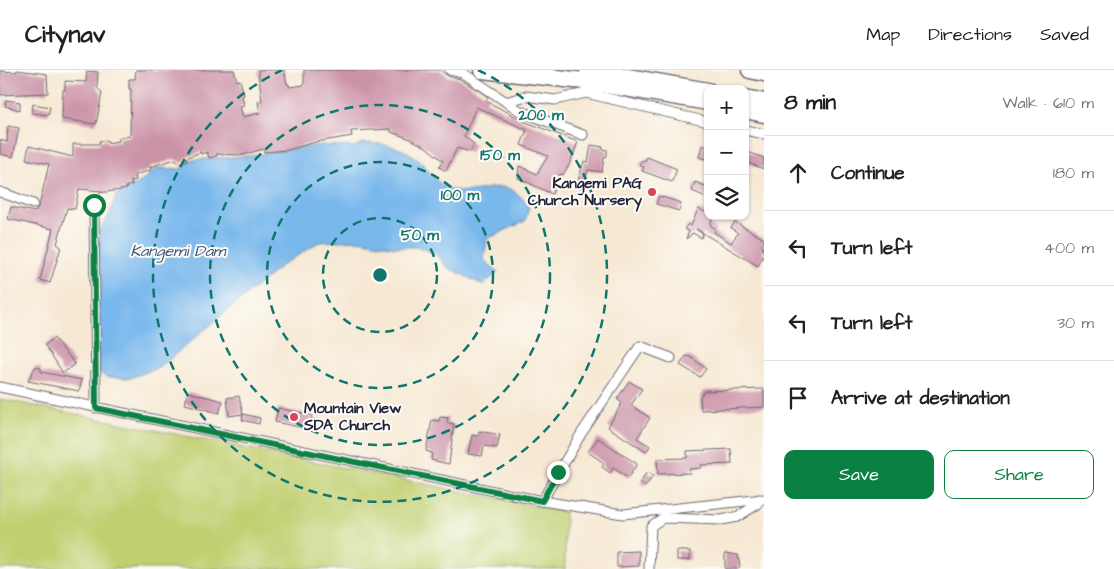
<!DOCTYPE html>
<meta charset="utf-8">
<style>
:root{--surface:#fff;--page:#f6f6f6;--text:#202124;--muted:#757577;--line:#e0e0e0;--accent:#0b8043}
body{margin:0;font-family:"Architects Daughter",sans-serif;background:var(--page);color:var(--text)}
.controls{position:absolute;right:15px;top:15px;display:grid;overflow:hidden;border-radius:10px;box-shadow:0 1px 4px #0004}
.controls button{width:45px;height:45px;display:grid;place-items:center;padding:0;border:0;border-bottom:1px solid var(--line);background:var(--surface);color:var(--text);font:25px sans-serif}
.stop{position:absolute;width:15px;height:15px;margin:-11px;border:4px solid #0b8043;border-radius:50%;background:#fff}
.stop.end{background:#0b8043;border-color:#fff;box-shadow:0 1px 5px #0008}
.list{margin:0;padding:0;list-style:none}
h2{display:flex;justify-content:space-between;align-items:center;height:65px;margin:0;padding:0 20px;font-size:21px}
h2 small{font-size:16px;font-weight:400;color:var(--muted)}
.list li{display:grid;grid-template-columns:32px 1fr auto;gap:15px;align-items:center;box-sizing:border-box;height:75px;padding:0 20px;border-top:1px solid var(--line)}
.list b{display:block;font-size:19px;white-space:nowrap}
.list em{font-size:16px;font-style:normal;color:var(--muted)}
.actions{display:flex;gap:10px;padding:15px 20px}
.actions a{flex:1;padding:11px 0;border:1px solid var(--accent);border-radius:10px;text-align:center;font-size:18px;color:var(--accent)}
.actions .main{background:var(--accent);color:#fff}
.icon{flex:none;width:28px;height:28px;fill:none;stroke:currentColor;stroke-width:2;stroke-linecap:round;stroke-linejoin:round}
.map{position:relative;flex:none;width:764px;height:499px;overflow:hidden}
header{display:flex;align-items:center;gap:30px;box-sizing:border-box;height:70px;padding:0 25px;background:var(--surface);border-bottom:1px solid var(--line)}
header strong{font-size:24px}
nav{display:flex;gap:28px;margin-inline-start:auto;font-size:18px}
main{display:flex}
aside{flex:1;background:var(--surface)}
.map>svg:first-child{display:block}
.grass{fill:#c1cf71;stroke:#727856}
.water{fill:#79b8ec;stroke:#4e6d94}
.building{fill:#cb93a8}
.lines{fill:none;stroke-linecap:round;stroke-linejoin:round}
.street-casing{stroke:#6c6770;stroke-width:11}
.highway-casing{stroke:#6c6770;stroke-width:19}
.street{stroke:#fff;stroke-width:9}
.highway{stroke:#fff;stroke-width:16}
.route{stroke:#0b8043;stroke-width:6}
.ring{fill:none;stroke:#0f766e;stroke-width:2.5;stroke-dasharray:9 6}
.poi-dot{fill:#d1495b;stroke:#fdfcf7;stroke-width:2}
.labels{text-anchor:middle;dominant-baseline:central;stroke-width:4;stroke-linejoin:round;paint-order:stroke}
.poi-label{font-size:15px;font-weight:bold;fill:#22223b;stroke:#fdfcf7;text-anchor:end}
.water-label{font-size:16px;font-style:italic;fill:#405679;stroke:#fdfcf7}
.centre{fill:#0f766e;stroke:#fdfcf7;stroke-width:2.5}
.ring-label{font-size:15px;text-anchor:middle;font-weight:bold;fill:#0f766e;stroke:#fdfcf7;stroke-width:4;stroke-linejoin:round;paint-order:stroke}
</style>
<header>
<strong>Citynav</strong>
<nav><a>Map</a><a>Directions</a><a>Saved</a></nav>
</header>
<main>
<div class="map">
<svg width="764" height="499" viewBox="0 0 764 499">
<rect width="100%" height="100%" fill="#fdfcf7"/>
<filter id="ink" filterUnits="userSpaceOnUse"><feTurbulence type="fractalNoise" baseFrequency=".02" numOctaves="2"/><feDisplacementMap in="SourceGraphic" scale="10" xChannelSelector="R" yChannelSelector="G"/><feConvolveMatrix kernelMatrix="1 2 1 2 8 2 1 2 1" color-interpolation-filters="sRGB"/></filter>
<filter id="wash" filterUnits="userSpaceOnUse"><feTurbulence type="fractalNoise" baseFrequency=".0096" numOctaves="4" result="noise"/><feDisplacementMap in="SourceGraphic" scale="20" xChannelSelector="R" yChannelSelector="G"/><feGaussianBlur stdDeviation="1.12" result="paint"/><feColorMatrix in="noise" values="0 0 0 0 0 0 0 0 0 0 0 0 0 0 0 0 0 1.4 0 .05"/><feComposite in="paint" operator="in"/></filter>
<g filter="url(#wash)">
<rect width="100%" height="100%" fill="#f6e8d3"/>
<path class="grass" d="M0,329L565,442V499H0Z"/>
<path class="water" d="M363,73C388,73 413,79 428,100C435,109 439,115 450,119C484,130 503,98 529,137L525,151L487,169L484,190L498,202L483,215L447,197L435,183L416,177H395L359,170L319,172L281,196L160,297L130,308L106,307L98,301L96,198L100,159L109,146L116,125L141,112L156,98L181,99L190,90L249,86L321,75L354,77Z"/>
<g id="blocks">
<g class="building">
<path d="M17,0L47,4L48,23L0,25V1L16,2Z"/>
<path d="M136,0H234L237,11L240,10L244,25L242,26L244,35L240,36L243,47L260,43L258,32L262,31L258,0H284L287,14H289V17L304,15V0H440L448,6L460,9L488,27L486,31L526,52L578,72L570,93L563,105L560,104L552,124L518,108L519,96L537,104L548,86L521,75L527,60L476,37L464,66L474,74L470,82L457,78L446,101L439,97L443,91L426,77L408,68L391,62V59L351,61L352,66L316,72L288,80L264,82L263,79L243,85L216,84L217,86L209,88L207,82L201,84V82L186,88L187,90L181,93L175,89L150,97L151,100L135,105L136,110L131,111L132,115L126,116L127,119L99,123L102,121L79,119L75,139L67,138L57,174L61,177L50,213L40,210L53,159L8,149L11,137L35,142L39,136L49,94L26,89L29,76L73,87V74H100L99,71L107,70V73L119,71V68L130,66L131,19H129V9H135Z"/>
<path d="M87,1L98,2L97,17L102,23L96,54L62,49L63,20H65V11L86,12Z"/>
<path d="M6,30L20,32V40L5,36Z"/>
<path d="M33,34L50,37L48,45L32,43Z"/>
<path d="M8,56L19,58L13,87L0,84V70L7,72Z"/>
<path d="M591,75L603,77L602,79L607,80V86L604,87L602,102L588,100L582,118L576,117L584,91L588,92Z"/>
<path d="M702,75L708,77V90L699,87Z"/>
<path d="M745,81L764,88V99L745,92Z"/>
<path d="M647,87L677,99L672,112L642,101L644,97L639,95L642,90L645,91Z"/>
<path d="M695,112L708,117L706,127L692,121Z"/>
<path d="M659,126L681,133L679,141L656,134Z"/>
<path d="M698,139L708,143V146H713L710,155L716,159L714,162L731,173L738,163L731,158L735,152L764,169L762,176L764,185L758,196L696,159L703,164L701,168L693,163L686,169L689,161L684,159L688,154L691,156Z"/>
<path d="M54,268L75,294L63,303L45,275Z"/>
<path d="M686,286L691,287L706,299L700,307L680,295Z"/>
<path d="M35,297L41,298V302L82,310L79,321L28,311Z"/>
<path d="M629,311L642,319L631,335L650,348L637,368L650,376L646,382L608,357L622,333L617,329Z"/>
<path d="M764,319V337L701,340L700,327L704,321Z"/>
<path d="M188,322L223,331L219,343L185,334Z"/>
<path d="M239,326L243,344L260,348L259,354L242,350L243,344L229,346L227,328Z"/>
<path d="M278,338L312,345L311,349L315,350L314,356L309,355V359L275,352Z"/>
<path d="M440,347L448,348L447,353L454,354L449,394L431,390L432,383L426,381L432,350L439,351Z"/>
<path d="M479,361L500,365L497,378L484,376L482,386L468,384L472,365L478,366Z"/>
<path d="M598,368L637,394L628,408L613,398L610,403L602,397L604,393L588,382Z"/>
<path d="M731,379L732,394L701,395V398L689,399L690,403L658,404L657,389L687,388V381Z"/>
<path d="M647,402L653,406L645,417L640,413Z"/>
<path d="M639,481V496L617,497V482Z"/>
<rect x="677" y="481" width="13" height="9"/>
<path d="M725,483L738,485L740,496L738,499H725Z"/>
</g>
</g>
</g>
<g filter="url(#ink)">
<use href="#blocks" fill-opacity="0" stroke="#6c6770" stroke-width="1"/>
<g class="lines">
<g class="street-casing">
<g id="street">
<path d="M450,0L463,3L520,41L583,65"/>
<path d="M506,32L526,26L555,30L586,23L708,52"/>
<path d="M745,60L764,64"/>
<path d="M0,122L33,134"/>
<path d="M94,135L96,338"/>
<path d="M0,317L542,431L623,444L764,429"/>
<path d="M542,431L581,364L640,276L671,288"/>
<path d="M649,499L651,456L663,448L721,450L737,447L758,434L759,429"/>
</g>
</g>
<g class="highway-casing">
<g id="highway">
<path d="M482,0L584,11L708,32"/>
<path d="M588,0L708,21"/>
<path d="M750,0L764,3"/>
<path d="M745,28L764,32"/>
<path d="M745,40L764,44"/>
</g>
</g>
<use href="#street" class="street"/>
<use href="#highway" class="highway"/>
</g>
</g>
<g class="lines" filter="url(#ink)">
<path class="route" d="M94,135L96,338L542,431L558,402"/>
</g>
<g class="ring">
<circle cx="380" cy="205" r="57"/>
<circle cx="380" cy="205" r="113"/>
<circle cx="380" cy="205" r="170"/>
<path d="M478 0A227 227 0 1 1 282 0"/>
</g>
<g class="poi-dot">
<circle cx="652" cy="122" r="5"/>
<circle cx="294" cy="347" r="5"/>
</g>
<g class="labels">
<g class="poi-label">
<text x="642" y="113">Kangemi PAG<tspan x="642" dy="17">Church Nursery</tspan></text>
<text x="304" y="338" text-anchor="start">Mountain View<tspan x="304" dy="17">SDA Church</tspan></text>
</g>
<g class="water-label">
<text x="178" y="181">Kangemi Dam</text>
</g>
</g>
<circle cx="380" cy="205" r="8" class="centre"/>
<g class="ring-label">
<text x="541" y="50">200 m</text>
<text x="500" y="90">150 m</text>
<text x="460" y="130">100 m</text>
<text x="420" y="170">50 m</text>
</g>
</svg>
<div class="controls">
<button>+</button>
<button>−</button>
<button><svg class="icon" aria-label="layers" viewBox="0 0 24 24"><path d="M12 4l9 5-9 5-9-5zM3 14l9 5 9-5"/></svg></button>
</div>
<div class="stop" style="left:94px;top:135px"></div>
<div class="stop end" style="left:558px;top:402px"></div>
</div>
<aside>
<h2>8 min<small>Walk · 610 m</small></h2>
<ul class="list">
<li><svg class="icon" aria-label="ahead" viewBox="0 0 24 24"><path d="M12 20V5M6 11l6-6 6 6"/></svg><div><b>Continue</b></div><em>180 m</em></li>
<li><svg class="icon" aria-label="left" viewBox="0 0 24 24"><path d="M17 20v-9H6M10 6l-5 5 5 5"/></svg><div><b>Turn left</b></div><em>400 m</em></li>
<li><svg class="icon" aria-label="left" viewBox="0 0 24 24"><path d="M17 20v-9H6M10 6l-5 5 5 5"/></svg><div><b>Turn left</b></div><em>30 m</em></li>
<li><svg class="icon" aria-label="arrive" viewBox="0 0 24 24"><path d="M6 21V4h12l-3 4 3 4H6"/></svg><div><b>Arrive at destination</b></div></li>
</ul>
<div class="actions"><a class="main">Save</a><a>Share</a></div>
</aside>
</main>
